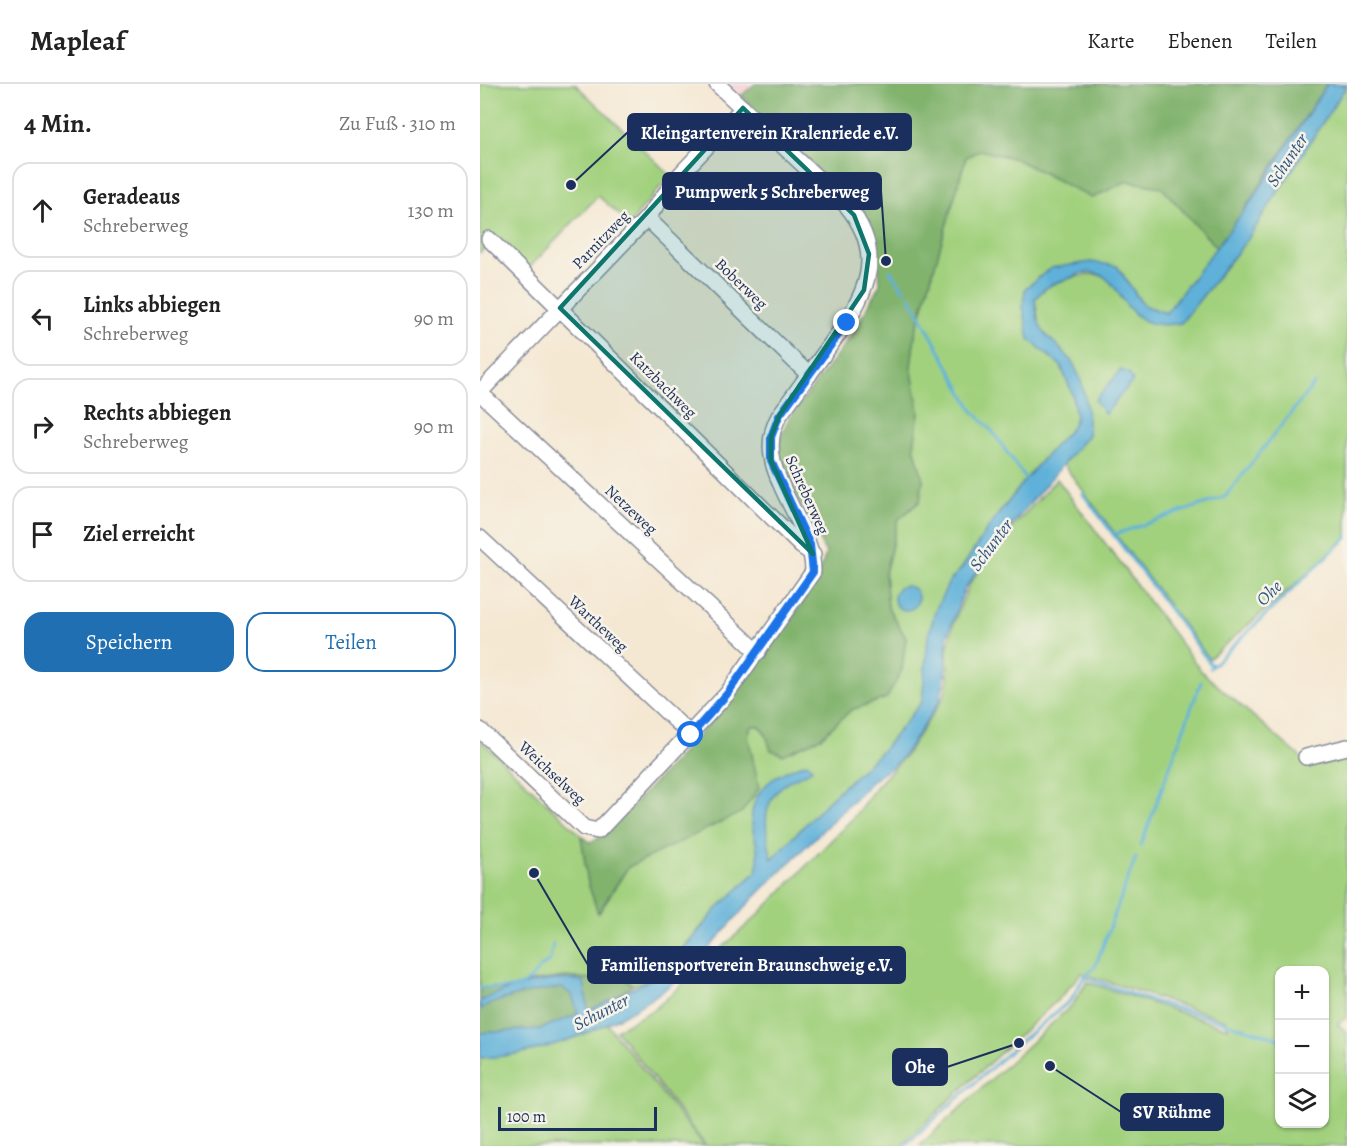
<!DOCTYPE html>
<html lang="de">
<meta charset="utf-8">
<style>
:root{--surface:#fff;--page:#f2f2f2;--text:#222;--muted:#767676;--line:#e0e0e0;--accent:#1f6fb2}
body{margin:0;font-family:Alegreya,serif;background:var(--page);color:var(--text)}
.controls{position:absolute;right:18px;bottom:18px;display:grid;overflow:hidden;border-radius:12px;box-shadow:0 2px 4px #0004}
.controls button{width:54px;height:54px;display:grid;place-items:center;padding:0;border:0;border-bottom:2px solid var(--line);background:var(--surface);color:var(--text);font:30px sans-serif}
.scale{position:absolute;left:18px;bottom:15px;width:159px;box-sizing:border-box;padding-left:6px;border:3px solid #1b2f5e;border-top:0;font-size:16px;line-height:21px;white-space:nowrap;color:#1b2f5e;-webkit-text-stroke:4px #f7f3e8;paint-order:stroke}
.stop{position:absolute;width:18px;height:18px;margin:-14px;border:4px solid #1a73e8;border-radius:50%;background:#fff}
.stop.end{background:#1a73e8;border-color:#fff;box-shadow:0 2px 6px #0008}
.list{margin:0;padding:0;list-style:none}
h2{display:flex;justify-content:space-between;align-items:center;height:78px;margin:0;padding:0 24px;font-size:26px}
h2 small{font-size:20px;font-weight:400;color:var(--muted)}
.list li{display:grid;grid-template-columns:39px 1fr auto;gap:18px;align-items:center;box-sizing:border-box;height:96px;margin:0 12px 12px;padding:0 12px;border:2px solid var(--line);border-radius:18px}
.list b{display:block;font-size:22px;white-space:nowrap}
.list p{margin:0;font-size:20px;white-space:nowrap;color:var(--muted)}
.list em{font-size:20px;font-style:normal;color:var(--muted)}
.actions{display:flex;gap:12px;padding:18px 24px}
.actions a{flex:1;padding:14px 0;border:2px solid var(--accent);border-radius:18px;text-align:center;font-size:21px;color:var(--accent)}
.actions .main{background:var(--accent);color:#fff}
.icon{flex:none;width:33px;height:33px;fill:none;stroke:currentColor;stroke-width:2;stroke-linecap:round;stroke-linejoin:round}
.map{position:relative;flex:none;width:867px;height:1062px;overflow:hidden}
header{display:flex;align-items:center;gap:36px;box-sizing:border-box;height:84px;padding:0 30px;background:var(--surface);border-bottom:2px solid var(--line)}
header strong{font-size:28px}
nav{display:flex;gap:33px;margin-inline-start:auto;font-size:21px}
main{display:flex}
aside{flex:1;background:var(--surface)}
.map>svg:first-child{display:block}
.built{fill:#f7cfd5}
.green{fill:#a2d17e;stroke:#5e806e;stroke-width:1.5;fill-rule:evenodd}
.forest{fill:#81b36d;stroke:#4e7166;stroke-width:1.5}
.water{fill:#5eb1d9;stroke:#3c709c;stroke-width:1.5}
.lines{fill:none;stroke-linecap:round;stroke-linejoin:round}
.stream{stroke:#5eb1d9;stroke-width:3}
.minor-casing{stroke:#888c98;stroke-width:18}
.minor{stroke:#fff;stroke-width:15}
.route{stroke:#1a73e8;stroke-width:8}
.marked{fill:#0f766e;fill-opacity:0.2;stroke:#0f766e;stroke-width:4.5;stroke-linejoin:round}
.labels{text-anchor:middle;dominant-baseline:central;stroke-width:5;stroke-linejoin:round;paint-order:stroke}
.street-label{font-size:16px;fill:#1b2f5e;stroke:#f7f3e8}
.water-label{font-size:18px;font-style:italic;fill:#2f5683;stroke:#f7f3e8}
.leader{fill:none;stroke:#1b2f5e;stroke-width:2}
.callout-dot{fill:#1b2f5e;stroke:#f7f3e8;stroke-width:2}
.callout{fill:#1b2f5e;stroke:#1b2f5e;stroke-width:2}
.callout-label{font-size:18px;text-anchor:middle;font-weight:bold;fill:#fff}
</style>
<header>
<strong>Mapleaf</strong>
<nav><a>Karte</a><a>Ebenen</a><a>Teilen</a></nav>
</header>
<main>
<aside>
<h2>4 Min.<small>Zu Fuß · 310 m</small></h2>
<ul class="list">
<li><svg class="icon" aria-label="ahead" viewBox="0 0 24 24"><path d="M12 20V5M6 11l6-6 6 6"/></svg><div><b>Geradeaus</b><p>Schreberweg</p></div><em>130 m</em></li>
<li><svg class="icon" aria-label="left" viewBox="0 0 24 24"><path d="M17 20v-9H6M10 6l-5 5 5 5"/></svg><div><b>Links abbiegen</b><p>Schreberweg</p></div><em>90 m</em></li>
<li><svg class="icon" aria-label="right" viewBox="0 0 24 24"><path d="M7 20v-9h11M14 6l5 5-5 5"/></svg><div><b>Rechts abbiegen</b><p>Schreberweg</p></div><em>90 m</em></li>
<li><svg class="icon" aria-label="arrive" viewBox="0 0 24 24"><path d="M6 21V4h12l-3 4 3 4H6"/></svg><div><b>Ziel erreicht</b></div></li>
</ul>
<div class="actions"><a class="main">Speichern</a><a>Teilen</a></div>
</aside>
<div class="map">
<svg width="867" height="1062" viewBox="0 0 867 1062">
<rect width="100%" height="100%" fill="#f7f3e8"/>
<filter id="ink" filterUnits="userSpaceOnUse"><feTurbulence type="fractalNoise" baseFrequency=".0167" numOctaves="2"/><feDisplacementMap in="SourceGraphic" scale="12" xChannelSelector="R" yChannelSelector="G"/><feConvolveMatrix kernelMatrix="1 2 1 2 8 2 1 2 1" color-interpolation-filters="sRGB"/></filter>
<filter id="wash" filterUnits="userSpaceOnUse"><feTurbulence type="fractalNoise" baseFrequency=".008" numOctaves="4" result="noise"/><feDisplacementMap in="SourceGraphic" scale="24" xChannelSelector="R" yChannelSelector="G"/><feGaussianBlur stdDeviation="1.35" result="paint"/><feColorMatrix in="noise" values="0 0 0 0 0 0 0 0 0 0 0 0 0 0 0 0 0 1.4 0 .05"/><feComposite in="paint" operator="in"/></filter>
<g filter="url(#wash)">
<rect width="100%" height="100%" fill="#f5e8d3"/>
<path class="built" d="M249,0H275L261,12Z"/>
<g class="green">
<path d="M0,0H95L190,91L150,140L118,112L48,185L15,154L0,169Z"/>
<path d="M867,1V455L729,575L583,380L608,351L590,275L560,245L555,215C566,201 575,199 591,194C616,187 630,188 641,214L701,239L767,156Z"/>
<path d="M500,66L536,75L612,114L647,97L682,103L738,165L686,229L663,221L637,182C610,179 580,178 557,194L549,255L581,282L592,309L596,333L592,343L554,385L513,437L482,484L469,498L445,594L442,618L403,666L351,714L292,775L237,825L176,894L153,901L129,885L114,896C77,889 35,902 0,914V656L101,751L108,799L119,829L148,783L189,762L271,670L268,652L271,642H279L286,651L291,666L340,654L371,626L407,614L426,554L408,524L405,489L418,436L440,417L443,395L434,363L439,328L431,282L435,250L486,73Z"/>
<path d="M577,395L722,588L831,682L867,667V933L858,940L867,949V1062H439L593,920L607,898L748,944L746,936L601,889L584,910L420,1062H226L136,946L175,925L280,829L372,735L397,702L425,672L464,613L468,593L467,565L474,538L490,499L528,448ZM800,886H844V1040H800Z"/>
<path d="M127,940L224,1062H0V974L54,965Z"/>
</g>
<g class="forest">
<path d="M275,0H847L738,165L681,103L647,97L612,114L536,75L500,66L486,73L435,250L431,282L439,328L434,363L443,395L440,417L418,436L405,489L408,524L426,554L422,586L407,614L371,626L340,654L303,671L291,666L286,651L279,642H271L268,652L279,704L262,728L148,783L118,829L108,799L101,751L110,758L123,752C185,688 244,628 296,556C318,525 335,505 346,469L299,381V357L308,336L372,251L400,200L399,185L386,139L363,111L261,12Z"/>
<path d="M129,885L153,901L126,919L60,945L0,949V904L14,903L23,906L50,898L84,893L114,895Z"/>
</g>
<g class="water">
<path d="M847,0L867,1L767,156L701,239C632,253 649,181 602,189C598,190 594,193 590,194C574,198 565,202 555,215C557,253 568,249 589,274C604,292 609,329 608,351L513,463L484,506L467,553L465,592L460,617L424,671L412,683L393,696C353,737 311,776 271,817C249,840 229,867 206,888C153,935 71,971 0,974V949L60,945L98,930L92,911L82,904C52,907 26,912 0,925V917C29,903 71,891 104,897L108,927C132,917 152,902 176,894L178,883L174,874L164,872L139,875V862C162,855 176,866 198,872L237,825L276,788C280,772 277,762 273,747C265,708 295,689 327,679L332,684C326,692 316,692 308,698C279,716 285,747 292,775L351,714L403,666L442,618L448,552L456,525L469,498L482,484L513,437L554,385L592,343L596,333L592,309L581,282L549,255L543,222L545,205L571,184L611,178L637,182L663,221L686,229L773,115Z"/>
<path d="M641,286L649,289L653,297L625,330L615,316Z"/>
<circle cx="426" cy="514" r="12"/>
</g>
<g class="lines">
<g class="stream">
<path d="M410,187L425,207"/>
<path d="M430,213L493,327L512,347L548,398"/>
<path d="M603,410L732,582"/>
<path d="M633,451L745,413L834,300"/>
<path d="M730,584L867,453"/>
<path d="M661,761L721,598"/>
<path d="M60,884L70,876L73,860"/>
<path d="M604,893L660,913L800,955"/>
<path d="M0,904C24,902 40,911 57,887"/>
<path d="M424,1062L539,959L591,916L604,893L615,883L656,773"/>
</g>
</g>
</g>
<g filter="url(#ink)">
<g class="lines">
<g class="minor-casing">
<g id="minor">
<path d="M167,134L329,291"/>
<path d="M9,155L321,462L333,470"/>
<path d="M0,308L167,134L198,93L263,24"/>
<path d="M0,309L278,568"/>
<path d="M0,454L211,651"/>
<path d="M0,646L104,744L118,747L247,610L333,488C334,434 269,386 299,332C316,308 334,284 351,260C384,214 409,173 367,122L237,0"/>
<path d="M826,673L867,663"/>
</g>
</g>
<use href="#minor" class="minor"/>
</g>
</g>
<g class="lines" filter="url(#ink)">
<path class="route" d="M211,651L247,610L333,488L330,461L291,377V353L299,332L367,239"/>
</g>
<path class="marked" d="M263,24L374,131L389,170L384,206L299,332L291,353V377L333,470L80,224Z"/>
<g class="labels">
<g class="street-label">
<text transform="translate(121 156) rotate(-46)">Parnitzweg</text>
<text transform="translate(261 200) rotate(44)">Boberweg</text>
<text transform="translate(183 301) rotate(45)">Katzbachweg</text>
<text transform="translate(327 411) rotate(66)">Schreberweg</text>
<text transform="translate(151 426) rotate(43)">Netzeweg</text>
<text transform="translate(118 540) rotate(43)">Wartheweg</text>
<text transform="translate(72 689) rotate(43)">Weichselweg</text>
</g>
<g class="water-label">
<text transform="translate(807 76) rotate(-56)">Schunter</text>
<text transform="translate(511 461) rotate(-53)">Schunter</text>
<text transform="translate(789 509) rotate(-44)">Ohe</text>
<text transform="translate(121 928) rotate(-27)">Schunter</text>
</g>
</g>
<path class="leader" d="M91 101L148 48M406 177L401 107M54 789L108 881M539 959L467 983M570 982L641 1028"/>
<g class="callout-dot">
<circle cx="91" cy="101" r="6"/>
<circle cx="406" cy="177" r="6"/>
<circle cx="54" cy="789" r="6"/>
<circle cx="539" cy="959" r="6"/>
<circle cx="570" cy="982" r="6"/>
</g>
<g class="callout">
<rect x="148" y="30" width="283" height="36" rx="6"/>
<rect x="183" y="89" width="218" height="36" rx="6"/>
<rect x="108" y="863" width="317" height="36" rx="6"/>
<rect x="413" y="965" width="54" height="36" rx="6"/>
<rect x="641" y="1010" width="102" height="36" rx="6"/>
</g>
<g class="callout-label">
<text x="290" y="55">Kleingartenverein Kralenriede e.V.</text>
<text x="292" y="114">Pumpwerk 5 Schreberweg</text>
<text x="267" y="887">Familiensportverein Braunschweig e.V.</text>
<text x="440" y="989">Ohe</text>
<text x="692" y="1034">SV Rühme</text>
</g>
</svg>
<div class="controls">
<button>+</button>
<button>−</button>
<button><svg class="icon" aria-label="layers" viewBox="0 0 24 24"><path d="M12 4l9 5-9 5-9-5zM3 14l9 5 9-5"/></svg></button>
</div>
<div class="scale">100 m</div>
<div class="stop" style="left:211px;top:651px"></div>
<div class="stop end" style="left:367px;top:239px"></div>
</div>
</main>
